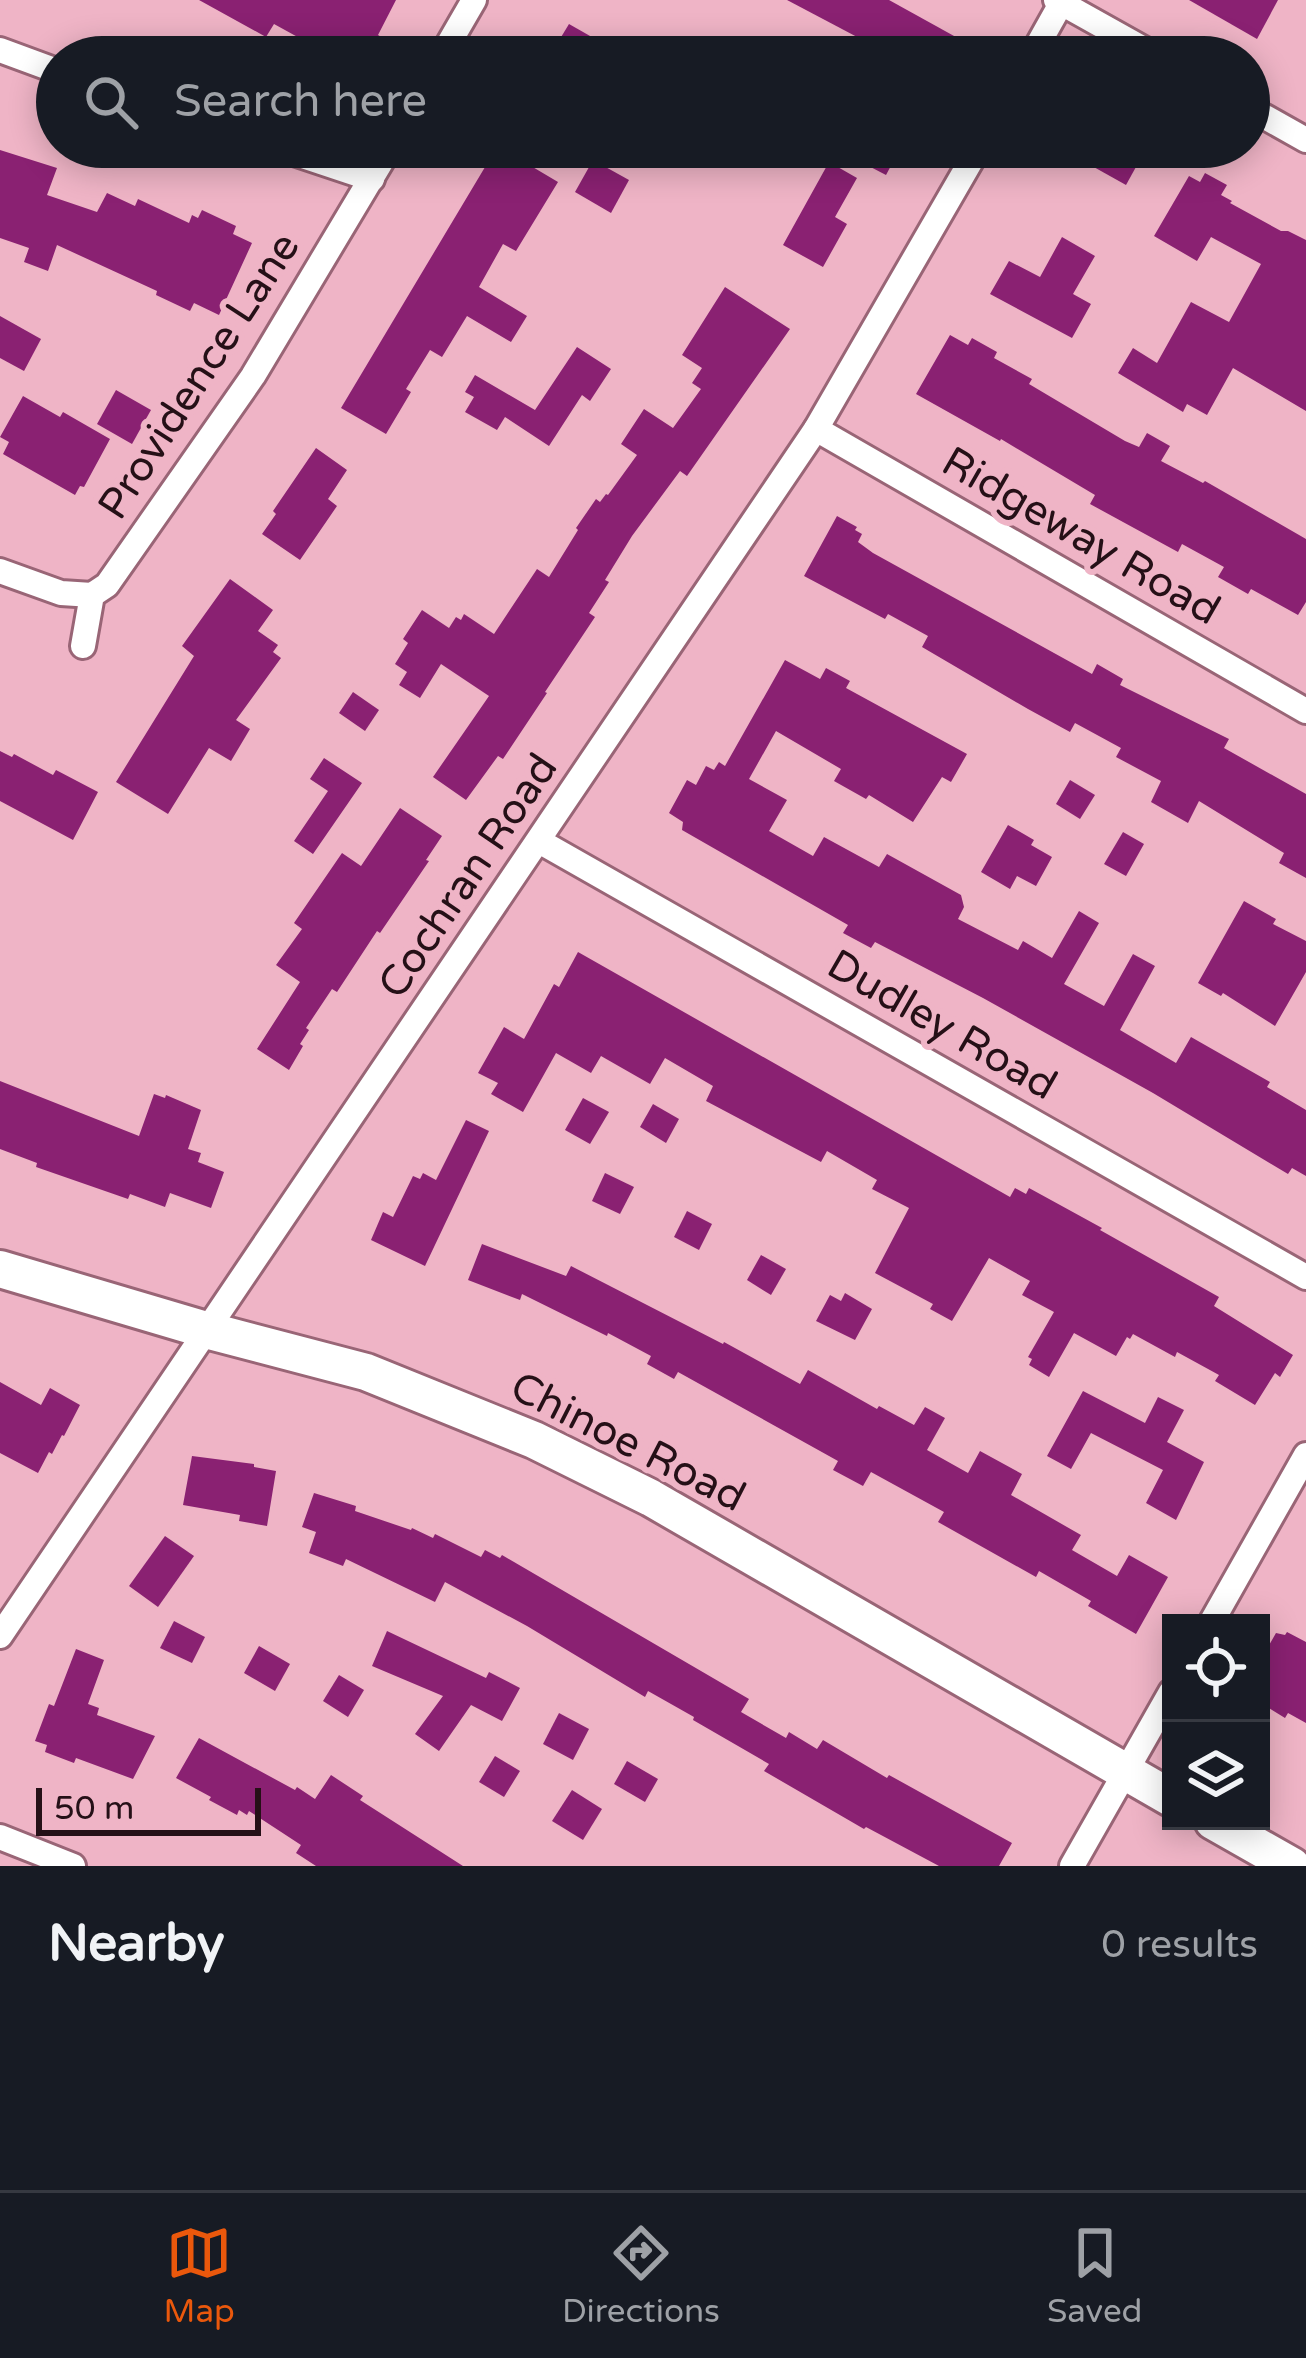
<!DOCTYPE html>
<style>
:root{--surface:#171b24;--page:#20242c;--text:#f1f3f6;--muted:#9ea1a6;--line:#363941;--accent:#ea580c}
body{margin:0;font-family:"Varela Round",sans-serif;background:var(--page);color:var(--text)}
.controls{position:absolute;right:36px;bottom:36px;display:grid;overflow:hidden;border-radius:0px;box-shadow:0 6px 30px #0003}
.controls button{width:108px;height:108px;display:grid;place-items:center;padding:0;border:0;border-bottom:3px solid var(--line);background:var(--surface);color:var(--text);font:60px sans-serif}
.scale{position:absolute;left:36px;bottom:30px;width:225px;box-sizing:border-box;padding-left:12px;border:6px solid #251017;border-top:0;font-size:33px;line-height:42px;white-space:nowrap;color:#251017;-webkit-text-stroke:9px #efb4c6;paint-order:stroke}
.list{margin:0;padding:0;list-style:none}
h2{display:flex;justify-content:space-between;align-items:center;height:156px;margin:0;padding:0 48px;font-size:51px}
h2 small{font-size:39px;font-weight:400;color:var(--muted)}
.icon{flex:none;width:66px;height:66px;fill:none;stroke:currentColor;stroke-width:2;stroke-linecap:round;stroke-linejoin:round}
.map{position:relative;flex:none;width:1306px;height:1866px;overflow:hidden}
.search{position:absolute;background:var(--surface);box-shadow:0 6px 30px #0003;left:36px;right:36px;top:36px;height:132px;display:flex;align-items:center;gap:30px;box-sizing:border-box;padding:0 42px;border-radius:66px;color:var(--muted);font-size:45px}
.sheet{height:324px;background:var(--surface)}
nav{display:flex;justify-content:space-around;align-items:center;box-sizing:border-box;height:168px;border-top:3px solid var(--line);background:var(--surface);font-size:33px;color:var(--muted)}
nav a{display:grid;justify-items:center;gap:6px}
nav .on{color:var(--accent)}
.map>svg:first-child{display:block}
.building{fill:#8a2172}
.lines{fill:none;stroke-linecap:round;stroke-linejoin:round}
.street-casing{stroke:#996576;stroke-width:30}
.secondary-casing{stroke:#996576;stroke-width:42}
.street{stroke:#fff;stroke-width:24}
.secondary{stroke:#fff;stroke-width:36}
.labels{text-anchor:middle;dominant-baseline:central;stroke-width:12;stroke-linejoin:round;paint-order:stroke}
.street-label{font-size:42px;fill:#251017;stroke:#efb4c6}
</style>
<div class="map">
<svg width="1306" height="1866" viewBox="0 0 1306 1866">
<rect width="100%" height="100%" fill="#efb4c6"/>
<g class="building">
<path d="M199,0H396L378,35L383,38L373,57H334L274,24L266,37Z"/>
<path d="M787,0H889L992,57H895Z"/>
<path d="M1189,0H1278L1257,39Z"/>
<path d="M569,24L627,57H549Z"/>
<path d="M497,147H542L531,166L558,182L516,251L503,244L479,287L527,316L511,342L467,316L442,357L430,350L406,389L411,392L386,434L341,408Z"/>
<path d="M832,147H901L886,175Z"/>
<path d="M1058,147H1147L1126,185Z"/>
<path d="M0,150L57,168L47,195L97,212L107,193L135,206L138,199L189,223L192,215L198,218L202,210L236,226L233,234L252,243L219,315L194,303L190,311L156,295L157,291L57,245L48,271L24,262L29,248L0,238Z"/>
<path d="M593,160L629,180L611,213L575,192Z"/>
<path d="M829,162L857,178L835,217L847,224L823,267L783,245Z"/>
<path d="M1205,173L1227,185L1221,195L1232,201L1230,203L1281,231H1288L1306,240V411L1233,368L1207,415L1187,404L1183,412L1118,373L1133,348L1157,363L1191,302L1229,322L1261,264L1211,237L1197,261L1154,236L1189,176L1200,182Z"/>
<path d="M1062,237L1095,256L1073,294L1091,304L1072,338L990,294L1009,261L1040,277Z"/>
<path d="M725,287L790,329L687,476L680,471L632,536L605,580L609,582L589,613L595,617L545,692L547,693L503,759L498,756L466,800L433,777L489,696L441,664L420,698L399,685L407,672L395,664L408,643L403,639L422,610L449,628L456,617L461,620L464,614L494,634L537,569L549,577L578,530L576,528L596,499L600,502L606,494L608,495L637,455L621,444L644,409L673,428L701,389L692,383L702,368L682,355Z"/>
<path d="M0,316L41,339L24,371L0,358Z"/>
<path d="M950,335L968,345L972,338L997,352L994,358L1032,379L1029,384L1125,441L1139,447L1147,433L1170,446L1161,461L1203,483L1205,481L1306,539V602L1298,615L1251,589L1248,594L1218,577L1224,567L1182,544L1178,552L1090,504L1095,495L1001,439L1000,441L916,394Z"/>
<path d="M577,347L611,369L590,401L582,395L549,446L505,417L497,430L465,412L474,397L465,392L475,375L535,410Z"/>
<path d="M116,390L151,410L132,444L97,424Z"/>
<path d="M23,396L60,417L63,412L110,439L84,487L80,486L75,495L3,454L9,442L0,437Z"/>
<path d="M316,448L347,470L328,499L337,506L300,560L262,534L276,514L273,511Z"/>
<path d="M837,516L857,527L855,530L862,534L858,542L873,553L1092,674L1097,664L1123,679L1120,685L1229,739L1224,748L1306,794V878L1279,863L1284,853L1199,801L1188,823L1151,802L1161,781L1116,757L1121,748L1075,723L1070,732L1028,709L922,647L928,636L888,614L885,619L804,576Z"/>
<path d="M230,579L273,610L258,631L278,645L273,652L281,658L236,720L250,729L231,761L209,748L168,814L116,782L194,656L182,646Z"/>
<path d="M785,660L820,679L826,668L850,681L846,688L967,754L951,782L942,777L913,822L869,795L866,799L834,781L841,769L776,731L749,779L787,800L769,831L813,856L824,837L879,867L887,854L961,895L964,907L958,919L1018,950L1023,941L1052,958L1079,911L1099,923L1064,984L1104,1006L1133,954L1155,966L1120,1030L1176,1063L1191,1037L1270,1082L1267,1087L1306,1110V1176L1292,1168L1288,1174L1153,1093L983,998L875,942L871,948L843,933L848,925L682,830L683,822L669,813L687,780L696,785L706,766L714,770L719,762L725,766Z"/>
<path d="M353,692L379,710L365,731L339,713Z"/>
<path d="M0,751L12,757L14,754L53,775L56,770L98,792L73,840L0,801Z"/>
<path d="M324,758L362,783L313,854L294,841L328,791L310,779Z"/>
<path d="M1070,780L1095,795L1080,819L1056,804Z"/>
<path d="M400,808L442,836L426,860L429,861L380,933L377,931L337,992L332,989L306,1028L309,1030L300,1044L303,1046L289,1070L257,1049L300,982L276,965L302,929L294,923L342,853L361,866Z"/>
<path d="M1008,825L1034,840L1031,845L1052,857L1036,886L1017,876L1010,889L981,872Z"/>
<path d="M1123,832L1144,844L1126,876L1104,864Z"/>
<path d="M1244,901L1276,919L1273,924L1306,941V972L1275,1026L1223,993L1221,996L1198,983Z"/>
<path d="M578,952L1010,1197L1015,1188L1026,1194L1029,1188L1102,1228L1100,1230L1219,1297L1214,1306L1293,1355L1280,1377L1275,1373L1255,1405L1215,1381L1219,1375L1177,1352L1175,1357L1133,1334L1130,1339L1127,1337L1116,1356L1074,1333L1049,1377L1029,1365L1032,1359L1028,1357L1054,1312L1022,1295L1030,1281L989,1258L952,1321L930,1309L933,1304L875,1273L909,1208L872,1189L877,1180L827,1151L821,1162L706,1101L713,1086L665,1058L650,1084L601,1056L591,1073L556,1053L523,1112L491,1094L498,1083L478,1073L504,1027L524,1039L554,984L559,987Z"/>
<path d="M0,1081L139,1136L154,1094L165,1098L166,1095L201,1110L188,1149L201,1153L198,1162L224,1172L211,1208L170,1193L165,1207L130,1194L128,1199L36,1167L37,1163L0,1149Z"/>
<path d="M583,1098L609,1112L590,1144L565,1130Z"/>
<path d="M653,1104L679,1119L666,1143L640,1127Z"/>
<path d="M466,1120L489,1131L425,1266L371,1240L383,1212L393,1217L413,1176L420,1179L423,1173L436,1180Z"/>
<path d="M605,1173L634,1187L620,1214L592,1201Z"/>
<path d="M687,1211L712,1224L699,1250L674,1237Z"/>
<path d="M482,1244L566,1276L571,1266L723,1344L724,1342L800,1384L808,1370L877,1409L879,1406L914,1425L925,1407L945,1418L927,1450L968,1473L980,1451L1022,1474L1011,1495L1081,1535L1072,1550L1117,1576L1129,1555L1168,1577L1136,1634L1088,1606L1091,1601L1039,1571L1036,1577L938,1522L944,1512L871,1472L863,1486L833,1470L838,1461L678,1372L674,1379L647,1364L651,1356L608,1333L607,1336L522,1294L520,1300L468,1280Z"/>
<path d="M761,1255L786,1269L771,1295L747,1280Z"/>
<path d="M845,1293L872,1309L855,1340L816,1321L830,1295L841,1301Z"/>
<path d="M0,1382L41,1405L50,1388L80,1405L64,1436L62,1435L52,1454L49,1452L38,1473L0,1453Z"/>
<path d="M1083,1391L1145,1423L1158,1397L1184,1410L1167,1442L1204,1462L1176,1520L1146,1503L1163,1470L1091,1433L1071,1469L1047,1456Z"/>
<path d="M192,1456L254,1464V1467L276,1471L267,1526L239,1521L240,1515L183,1505Z"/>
<path d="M314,1493L356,1506L355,1511L411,1530L412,1528L433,1538L435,1534L481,1557L485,1550L500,1558L502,1555L749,1699L741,1712L786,1738L789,1732L817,1749L823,1740L887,1778L889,1775L1012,1843L999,1866H939L866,1827L864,1829L764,1771L769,1764L693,1720L694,1717L648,1691L645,1697L527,1626L445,1582L435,1602L346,1559L343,1566L309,1553L316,1532L302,1527Z"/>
<path d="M165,1536L194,1556L158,1607L129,1586Z"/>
<path d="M174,1621L205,1637L192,1663L160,1648Z"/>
<path d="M387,1631L486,1678L489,1672L520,1688L502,1721L471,1705L439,1751L415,1734L443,1696L372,1666Z"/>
<path d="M1287,1632L1306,1642V1723L1288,1713L1285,1718L1261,1703V1659L1276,1633L1285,1635Z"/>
<path d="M259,1646L290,1664L275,1691L244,1673Z"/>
<path d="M76,1649L104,1660L88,1704L99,1708L97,1715L155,1736L133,1779L76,1758L74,1763L45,1752L47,1745L35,1741L49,1704L54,1706Z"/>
<path d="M339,1675L364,1690L348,1717L323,1701Z"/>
<path d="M559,1713L589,1729L573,1760L543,1744Z"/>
<path d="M199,1738L295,1790L297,1787L315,1799L331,1775L363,1796L360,1800L463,1866H316L296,1853L301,1845L249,1811L247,1815L239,1810L237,1815L209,1800L211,1797L176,1778Z"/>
<path d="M495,1756L520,1771L504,1797L479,1782Z"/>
<path d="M627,1761L658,1779L645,1802L614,1784Z"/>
<path d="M572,1790L602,1809L583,1840L552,1821Z"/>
</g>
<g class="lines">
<g class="street-casing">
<g id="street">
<path d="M1056,0L1158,57"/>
<path d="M0,50L57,71"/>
<path d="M441,57L474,0"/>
<path d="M1031,57L1063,0"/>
<path d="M1249,108L1306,140"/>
<path d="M276,147L372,179"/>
<path d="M816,429L1306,711"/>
<path d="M0,571L61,593L92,595"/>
<path d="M83,646L92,595L107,585L253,376L390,147"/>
<path d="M539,841L1306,1277"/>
<path d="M1211,1623L1306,1455"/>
<path d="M0,1636L816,429L979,147"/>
<path d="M0,1837L73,1866"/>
<path d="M1072,1866L1171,1692"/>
</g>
</g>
<g class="secondary-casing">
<g id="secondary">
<path d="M0,1269L206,1330L366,1372L534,1440L651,1498L1171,1798"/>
<path d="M1213,1821L1292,1866"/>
</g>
</g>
<use href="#street" class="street"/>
<use href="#secondary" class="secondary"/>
</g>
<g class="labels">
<g class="street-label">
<text transform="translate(199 376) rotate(-57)">Providence Lane</text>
<text transform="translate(1081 536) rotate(30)">Ridgeway Road</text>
<text transform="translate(468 876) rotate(-56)">Cochran Road</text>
<text transform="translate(942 1025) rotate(30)">Dudley Road</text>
<text transform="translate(628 1442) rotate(27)">Chinoe Road</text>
</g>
</g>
</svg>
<div class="controls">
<button><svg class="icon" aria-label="locate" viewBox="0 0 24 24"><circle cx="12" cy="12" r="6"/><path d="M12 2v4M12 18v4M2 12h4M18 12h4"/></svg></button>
<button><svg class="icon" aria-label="layers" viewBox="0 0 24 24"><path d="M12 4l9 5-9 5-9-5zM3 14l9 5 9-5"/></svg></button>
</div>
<div class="scale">50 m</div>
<div class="search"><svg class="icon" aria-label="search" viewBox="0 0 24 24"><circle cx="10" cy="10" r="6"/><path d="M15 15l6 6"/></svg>Search here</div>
</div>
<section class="sheet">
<h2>Nearby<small>0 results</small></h2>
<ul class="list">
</ul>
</section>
<nav>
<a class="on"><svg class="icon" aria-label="map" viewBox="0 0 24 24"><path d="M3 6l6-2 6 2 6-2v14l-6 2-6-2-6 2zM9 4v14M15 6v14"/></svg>Map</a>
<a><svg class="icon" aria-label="directions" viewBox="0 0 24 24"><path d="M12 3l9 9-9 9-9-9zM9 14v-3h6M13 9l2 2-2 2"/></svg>Directions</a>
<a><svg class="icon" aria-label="saved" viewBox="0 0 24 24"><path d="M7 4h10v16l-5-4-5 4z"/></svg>Saved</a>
</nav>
